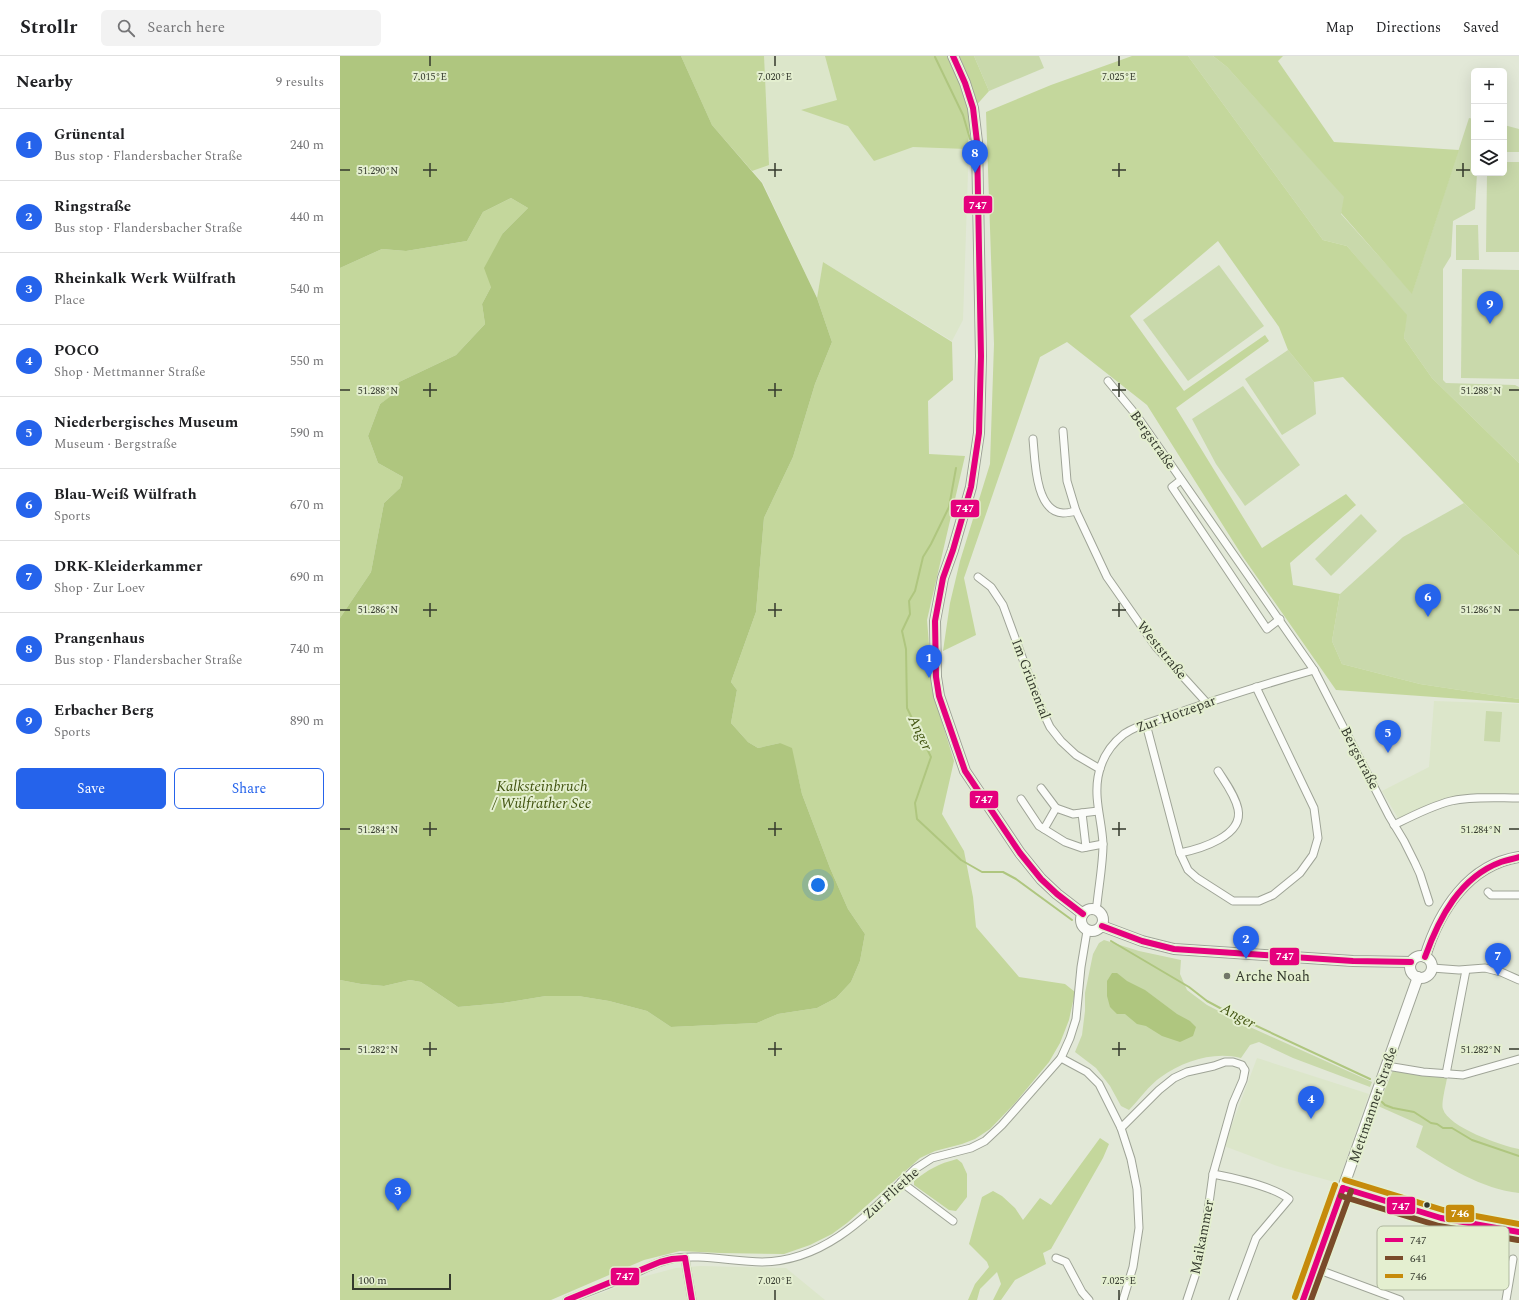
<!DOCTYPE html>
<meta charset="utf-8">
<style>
:root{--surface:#fff;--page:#f2f2f2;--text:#202124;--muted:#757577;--line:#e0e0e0;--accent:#2563eb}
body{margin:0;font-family:Spectral,serif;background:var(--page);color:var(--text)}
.controls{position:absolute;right:12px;top:12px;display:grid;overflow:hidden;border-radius:6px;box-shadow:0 4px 16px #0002}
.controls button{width:36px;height:36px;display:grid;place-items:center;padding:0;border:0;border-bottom:1px solid var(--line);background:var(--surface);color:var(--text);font:20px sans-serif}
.scale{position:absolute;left:12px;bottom:10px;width:99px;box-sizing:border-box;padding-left:4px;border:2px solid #34392d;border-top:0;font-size:11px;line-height:14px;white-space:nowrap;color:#34392d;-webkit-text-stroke:3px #e4efd0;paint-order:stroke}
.you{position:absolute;left:478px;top:829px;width:14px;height:14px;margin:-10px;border:3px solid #fff;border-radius:50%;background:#1a73e8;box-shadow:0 0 0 6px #1a73e833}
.badge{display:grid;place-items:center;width:26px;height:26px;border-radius:50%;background:var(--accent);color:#fff;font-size:13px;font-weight:700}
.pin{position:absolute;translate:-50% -33px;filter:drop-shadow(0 1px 2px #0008)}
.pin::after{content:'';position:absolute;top:21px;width:14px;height:12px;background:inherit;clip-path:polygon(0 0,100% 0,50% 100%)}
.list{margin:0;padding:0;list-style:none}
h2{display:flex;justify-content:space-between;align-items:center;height:52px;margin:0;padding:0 16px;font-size:17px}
h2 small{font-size:13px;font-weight:400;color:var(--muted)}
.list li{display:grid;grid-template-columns:26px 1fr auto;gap:12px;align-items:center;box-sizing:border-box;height:72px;padding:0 16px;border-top:1px solid var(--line)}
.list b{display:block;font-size:15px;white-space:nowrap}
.list p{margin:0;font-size:13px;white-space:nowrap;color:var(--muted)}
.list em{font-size:13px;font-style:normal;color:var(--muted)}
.actions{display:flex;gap:8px;padding:12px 16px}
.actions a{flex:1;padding:9px 0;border:1px solid var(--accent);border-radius:6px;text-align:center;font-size:14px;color:var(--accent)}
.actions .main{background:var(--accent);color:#fff}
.icon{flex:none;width:22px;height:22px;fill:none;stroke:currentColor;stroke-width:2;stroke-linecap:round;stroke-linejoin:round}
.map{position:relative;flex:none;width:1179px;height:1244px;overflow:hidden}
header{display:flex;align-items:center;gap:24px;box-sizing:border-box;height:56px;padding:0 20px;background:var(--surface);border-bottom:1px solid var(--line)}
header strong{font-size:19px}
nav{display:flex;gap:22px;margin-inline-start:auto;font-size:14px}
.search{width:280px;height:36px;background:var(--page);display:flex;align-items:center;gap:10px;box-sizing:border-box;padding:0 14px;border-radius:6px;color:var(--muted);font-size:15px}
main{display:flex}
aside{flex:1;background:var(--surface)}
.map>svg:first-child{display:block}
.built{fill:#dce6ca}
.green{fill:#c9d9ab}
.forest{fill:#c4d79c}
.water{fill:#afc67f}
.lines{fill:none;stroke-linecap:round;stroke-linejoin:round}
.stream{stroke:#afc67f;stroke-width:2}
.street-casing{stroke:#9fa497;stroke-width:9}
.secondary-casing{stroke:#9fa497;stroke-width:12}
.street{stroke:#fbfcf9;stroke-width:7}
.secondary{stroke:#fbfcf9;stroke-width:10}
.bus-1-casing{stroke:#e4efd0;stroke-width:9}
.bus-2-casing{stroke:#e4efd0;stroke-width:9}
.bus-3-casing{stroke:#e4efd0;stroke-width:9}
.bus-1{stroke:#e5007d;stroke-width:6}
.bus-2{stroke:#7a4b2a;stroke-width:6}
.bus-3{stroke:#c68b0b;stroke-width:6}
.ticks{fill:none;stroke:#34392d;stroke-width:1.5}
.poi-dot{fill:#717668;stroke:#e4efd0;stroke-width:1.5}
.bus-dot{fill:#34392d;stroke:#e4efd0;stroke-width:1.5}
.labels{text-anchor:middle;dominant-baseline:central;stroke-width:4;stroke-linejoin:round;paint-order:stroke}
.street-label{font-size:14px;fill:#34392d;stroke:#e4efd0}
.poi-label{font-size:14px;fill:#34392d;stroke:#e4efd0;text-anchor:start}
.water-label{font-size:15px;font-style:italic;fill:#425410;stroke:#e4efd0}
.key{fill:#e4efd0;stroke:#afb89f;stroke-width:1}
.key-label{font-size:11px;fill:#34392d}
.ticks-label{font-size:10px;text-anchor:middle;fill:#34392d;stroke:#e4efd0;stroke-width:4;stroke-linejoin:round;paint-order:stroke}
.line-badge{stroke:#e4efd0;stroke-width:1.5}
.badge-label{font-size:11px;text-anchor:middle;font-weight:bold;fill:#fff}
</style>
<header>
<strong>Strollr</strong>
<div class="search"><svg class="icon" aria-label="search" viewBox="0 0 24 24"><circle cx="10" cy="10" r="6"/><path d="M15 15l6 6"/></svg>Search here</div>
<nav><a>Map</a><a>Directions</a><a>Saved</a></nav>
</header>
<main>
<aside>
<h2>Nearby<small>9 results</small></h2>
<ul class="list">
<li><span class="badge">1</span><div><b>Grünental</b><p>Bus stop · Flandersbacher Straße</p></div><em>240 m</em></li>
<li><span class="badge">2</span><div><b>Ringstraße</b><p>Bus stop · Flandersbacher Straße</p></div><em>440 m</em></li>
<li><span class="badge">3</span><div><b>Rheinkalk Werk Wülfrath</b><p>Place</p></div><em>540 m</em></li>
<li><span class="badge">4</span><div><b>POCO</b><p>Shop · Mettmanner Straße</p></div><em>550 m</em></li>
<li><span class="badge">5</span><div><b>Niederbergisches Museum</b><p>Museum · Bergstraße</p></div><em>590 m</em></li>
<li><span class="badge">6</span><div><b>Blau-Weiß Wülfrath</b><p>Sports</p></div><em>670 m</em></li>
<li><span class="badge">7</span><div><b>DRK-Kleiderkammer</b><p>Shop · Zur Loev</p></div><em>690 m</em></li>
<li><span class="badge">8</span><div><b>Prangenhaus</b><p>Bus stop · Flandersbacher Straße</p></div><em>740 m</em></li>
<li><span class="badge">9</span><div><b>Erbacher Berg</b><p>Sports</p></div><em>890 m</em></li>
</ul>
<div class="actions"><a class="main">Save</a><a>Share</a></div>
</aside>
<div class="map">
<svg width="1179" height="1244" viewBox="0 0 1179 1244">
<rect width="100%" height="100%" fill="#e2e8d7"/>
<g class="built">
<path d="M341,0H603L630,58L623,264L612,285L483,206L477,242L423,127L372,69Z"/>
<path d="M1094,645L1179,648V739L1103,744L1058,762L1042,735L1089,711Z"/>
<path d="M917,1002L1029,1038L998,1127L937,1110L884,1090Z"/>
<path d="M360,1210L446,1212L485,1244H243L306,1220L336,1212Z"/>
</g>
<g class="green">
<path d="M634,0H699L704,12L649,35Z"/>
<path d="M848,0H873L887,11L1005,141L1001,158L1072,237L1129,62L1134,63V117H1137L1135,153L1113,165L1111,200L1103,213V324L1106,327L1175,329L1179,331V407L1092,322L1064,282L1066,259L1007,190L983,184Z"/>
<path d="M1164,69L1179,73V96H1164Z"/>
<path d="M1164,106H1179V196H1146L1147,117H1164Z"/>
<path d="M1116,169H1138L1139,204H1116Z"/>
<path d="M879,209L924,270L848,325L803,264Z"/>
<path d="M1122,213L1179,214V323L1121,322Z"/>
<path d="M948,294L974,326L976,358L942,379L905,323Z"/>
<path d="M903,330L960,409L905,450L876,408L852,363Z"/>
<path d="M1124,447L1179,500V643L1080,628L1002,608L992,585L1000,538L1063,481Z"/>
<path d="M1021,458L1037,475L991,520L975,503Z"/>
<path d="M1146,655L1162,656L1160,686L1144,685Z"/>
<path d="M764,884L799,895L841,904L840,918L847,934L867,949L910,971L1032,1026L1030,1031L953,1002L919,986L910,989L901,1002C874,995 843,1005 821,1021C809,1029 799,1044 789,1054L781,1050L770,1030L756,1012L735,996L742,979L745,955V937L753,898L759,887Z"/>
<path d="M1053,1014L1107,1022C1106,1029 1101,1047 1103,1053C1108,1071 1162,1090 1179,1093V1137C1142,1133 1107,1111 1076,1091L1083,1070L1038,1050Z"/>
</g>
<g class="forest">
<path d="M341,0H424L429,109L412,115L372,69Z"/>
<path d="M485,0H634L649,35L633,53L627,93L573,91L534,105L508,70L461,54L497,44Z"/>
<path d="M792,0H848L983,184L1007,190L1067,259L1064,282L1092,322L1179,407V500L1124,447L1003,321L974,326L948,294L939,271L878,185L790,260L844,335L925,279L929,285L836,352L922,492L1006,438L1016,449L950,507L953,529L1000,538L992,585L1002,608L1080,628L1179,643V647L996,634L903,501L807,349L727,286L700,301L624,522L636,579L603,595L610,547L620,505L650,408L654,288L646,56L711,29Z"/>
<path d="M873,0H943L938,5L994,86L1119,94L1072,238L1001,157L1004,141L887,11Z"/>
<path d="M171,142L188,152L163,177L151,231L142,248L145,268L116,299L59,326L56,337L40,348L28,380L38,407L63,421L60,432L44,447L31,516L0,562V212L42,193L66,195L127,185L143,156Z"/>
<path d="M483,206L612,286L613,324L588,345L589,398L625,400L587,564L593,637L614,705L602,758L624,795L633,841L636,871L679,921L725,928L735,936L729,964L720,987L709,1006L675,1047L650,1073L635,1083L622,1088L595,1095L580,1102L507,1167L492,1178L470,1189L444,1198L380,1197L340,1195L304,1204L211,1244H0V924L21,928L44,930L70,924L81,926L118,951L163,947L206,940H238L269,945L307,955L331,971L417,967L438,958L477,952L496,942L511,926L520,905L525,878L508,853L490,812L462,738L457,716L440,687L418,692L408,686L391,667L397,634L391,626L416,556L424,462L453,401L475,328L492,286L477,242Z"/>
<path d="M760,1082L769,1088L763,1102L711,1193L703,1197L706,1208L675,1224L661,1244H653L661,1228L657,1216L640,1233L637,1244H628L635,1228L649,1211L647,1206L629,1188L642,1141L653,1135L662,1140L675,1152L683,1164L700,1142L711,1149Z"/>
<path d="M617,1103L622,1107L627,1118V1141L616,1155L609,1154L574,1129V1125C589,1113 598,1108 617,1103Z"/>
</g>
<g class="water">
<path d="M0,0H341L372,69L422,127L477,242L492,286L475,328L453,401L424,462L416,556L391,626L397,634L391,667L408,686L418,692L440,687L452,692L462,738L490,812L508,853L525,878L520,905L511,926L496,942L477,952L438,958L417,967L331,971L307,955L269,945L238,940H206L163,947L118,951L81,926L70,924L44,930L21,928L0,924V562L31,516L44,447L60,432L63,421L38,407L28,380L40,348L55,337L59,326L116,299L145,268L142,248L151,231L144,212L163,177L188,152L171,142L143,156L127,185L66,195L42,193L0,212Z"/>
<path d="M772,917H777L787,925L805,934L837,958L850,965L856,971L853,980L840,986L822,980L806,970L797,968L785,958H777L770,951L767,940V925Z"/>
</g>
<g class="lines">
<g class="stream">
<path d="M595,1L623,59L630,83"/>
<path d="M616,412L609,451L591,488L583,501L575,535L569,545L570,558L562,575L566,593L567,652L591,701L575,747L577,763L621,804L642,816H663L676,823L732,864"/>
<path d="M771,885L849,931L867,945L893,959L1030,1023"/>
<path d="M1042,1046L1045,1049L1053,1052L1074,1056L1091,1067L1097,1068L1103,1072H1112L1132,1084L1179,1100"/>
</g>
<g class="street-casing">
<g id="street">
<path d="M768,325L797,360L974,614L1049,760L1064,785L1075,807L1080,818L1089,846"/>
<path d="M723,375L727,425L736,455L767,521L816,591L866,646"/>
<path d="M693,383C695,403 695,456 723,457C727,457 732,456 736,455"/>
<path d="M841,424L832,431L927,573L940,563"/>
<path d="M638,521L651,531L663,549L700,650L710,671L721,685L736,699L760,713"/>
<path d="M806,668L840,797L848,814L857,822L893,845H919L933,839L960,817L973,799L978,782L974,752L916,631"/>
<path d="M701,732L716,752"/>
<path d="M681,743L699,770L704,773"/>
<path d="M758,755L733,758L716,752L704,773L725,786L742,792L763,788"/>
<path d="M742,757L746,791"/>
<path d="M1054,769C1072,760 1091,750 1111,745C1133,740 1157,742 1179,742"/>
<path d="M840,797C860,793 904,780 898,753C895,739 885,726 878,715"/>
<path d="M1148,836L1151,839H1179"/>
<path d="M755,854L757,848C759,829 763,807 763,788C762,765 754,744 758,721C761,704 770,689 784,678C797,669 814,665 829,660C877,643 925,628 974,614"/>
<path d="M1092,912L1119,914L1145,912L1161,916L1179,924"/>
<path d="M721,1002L747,1016L759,1028L781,1072L791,1103L797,1133L799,1172L793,1211L783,1244"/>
<path d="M1047,1010L1083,1016L1123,1019L1179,1003"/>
<path d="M1106,1018L1126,914"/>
<path d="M781,1072L819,1034L834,1022L847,1016L874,1010L885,1006H893L902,1009L903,1011L905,1014L903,1024L893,1047L873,1118L866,1169L857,1214L847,1244"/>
<path d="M873,1118C894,1122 932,1130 949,1143L916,1182L893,1244"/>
<path d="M561,1126L613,1165"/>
<path d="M1003,1132L1101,1162L1179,1176"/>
<path d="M345,1202L352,1244"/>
<path d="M716,1202L726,1206L742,1236L749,1244"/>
<path d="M974,1212L1060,1244"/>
<path d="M227,1244C248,1236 269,1228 289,1220C303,1214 316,1206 331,1203C357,1197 394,1206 422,1206C488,1205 531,1155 575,1113L592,1102L631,1092L645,1085L662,1069L721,1002L730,982L736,963L741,911L747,875"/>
<path d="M1166,1244L1173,1203"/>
</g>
</g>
<g class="secondary-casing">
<g id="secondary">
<path d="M613,0L625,27L633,52L637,86L641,300L639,377L631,431L613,494L603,522L595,565L596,621L599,640L625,715L680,797L701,823L717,838L743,858"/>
<circle cx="752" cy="864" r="11"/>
<path d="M762,870L802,885L834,893L1013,905L1071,906"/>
<circle cx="1081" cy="911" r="11"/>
<path d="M1085,901C1099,855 1128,809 1179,801"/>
<path d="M963,1244L1078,921"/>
</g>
</g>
<use href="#street" class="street"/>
<use href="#secondary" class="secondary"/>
<g class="bus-1-casing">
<g id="bus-1">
<path d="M613,0L625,27L633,52L637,86L641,300L639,377L631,431L613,494L603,522L595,565L596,621L599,640L625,715L680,797L701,823L717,838L743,858"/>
<path d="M762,870L802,885L834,893L1013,905L1071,906"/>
<path d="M1085,901C1099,862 1120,821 1161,806C1167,804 1173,803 1179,801"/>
<path d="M1003,1132L1101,1162L1179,1176"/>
<path d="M345,1202L352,1244"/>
<path d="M227,1244L320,1206L332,1203L345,1202"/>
<path d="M963,1244L1003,1132"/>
</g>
</g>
<g class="bus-2-casing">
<g id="bus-2">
<path d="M1001,1140L1099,1170L1178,1184"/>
<path d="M971,1244L1011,1135"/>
</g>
</g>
<g class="bus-3-casing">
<g id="bus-3">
<path d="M1005,1124L1103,1154L1179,1168"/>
<path d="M955,1241L995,1129"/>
</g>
</g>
<use href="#bus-1" class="bus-1"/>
<use href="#bus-2" class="bus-2"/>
<use href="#bus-3" class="bus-3"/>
</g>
<path class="ticks" d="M90,0V10M435,0V10M779,0V10M90,107V121M435,107V121M779,107V121M1123,107V121M0,114H10M83,114H97M428,114H442M772,114H786M1116,114H1130M90,327V341M435,327V341M779,327V341M0,334H10M83,334H97M428,334H442M772,334H786M1169,334H1179M90,547V561M435,547V561M779,547V561M0,554H10M83,554H97M428,554H442M772,554H786M1169,554H1179M90,766V780M435,766V780M779,766V780M0,773H10M83,773H97M428,773H442M772,773H786M1169,773H1179M90,986V1000M435,986V1000M779,986V1000M0,993H10M83,993H97M428,993H442M772,993H786M1169,993H1179M435,1234V1244M779,1234V1244"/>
<circle class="poi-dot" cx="887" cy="920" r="4"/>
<circle class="bus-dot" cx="1087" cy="1149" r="3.5"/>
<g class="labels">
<g class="street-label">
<text transform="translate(813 384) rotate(55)">Bergstraße</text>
<text transform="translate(822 594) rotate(51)">Weststraße</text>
<text transform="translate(691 623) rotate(69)">Im Grünental</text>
<text transform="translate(836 658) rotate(-20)">Zur Hotzepar</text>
<text transform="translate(1020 702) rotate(63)">Bergstraße</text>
<text transform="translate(1033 1049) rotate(-71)">Mettmanner Straße</text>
<text transform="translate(551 1137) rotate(-42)">Zur Fliethe</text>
<text transform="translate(862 1181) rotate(-79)">Maikammer</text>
</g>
<g class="poi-label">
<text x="895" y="920">Arche Noah</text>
</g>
<g class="water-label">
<text transform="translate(580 677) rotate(64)">Anger</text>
<text x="202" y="730">Kalksteinbruch<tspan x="202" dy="17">/ Wülfrather See</tspan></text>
<text transform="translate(898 960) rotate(28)">Anger</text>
</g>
</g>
<rect x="1037" y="1170" width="132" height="64" rx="6" class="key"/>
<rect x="1045" y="1182" width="18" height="4" fill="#e5007d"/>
<rect x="1045" y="1200" width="18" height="4" fill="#7a4b2a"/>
<rect x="1045" y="1218" width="18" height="4" fill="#c68b0b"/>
<g class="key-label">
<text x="1070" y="1188">747</text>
<text x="1070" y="1206">641</text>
<text x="1070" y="1224">746</text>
</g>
<g class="ticks-label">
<text x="90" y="24">7.015°E</text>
<text x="435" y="24">7.020°E</text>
<text x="779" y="24">7.025°E</text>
<text x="38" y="118">51.290°N</text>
<text x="38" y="338">51.288°N</text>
<text x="1141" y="338">51.288°N</text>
<text x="38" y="557">51.286°N</text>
<text x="1141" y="557">51.286°N</text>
<text x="38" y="777">51.284°N</text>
<text x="1141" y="777">51.284°N</text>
<text x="38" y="997">51.282°N</text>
<text x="1141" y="997">51.282°N</text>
<text x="435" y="1228">7.020°E</text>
<text x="779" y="1228">7.025°E</text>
</g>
<g class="line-badge">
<rect x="623" y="139" width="30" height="19" rx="4" fill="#e5007d"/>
<rect x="610" y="443" width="30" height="19" rx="4" fill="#e5007d"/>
<rect x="629" y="734" width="30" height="19" rx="4" fill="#e5007d"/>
<rect x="929" y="891" width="31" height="19" rx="4" fill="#e5007d"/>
<rect x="1046" y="1140" width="30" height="19" rx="4" fill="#e5007d"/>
<rect x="1105" y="1148" width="30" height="19" rx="4" fill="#c68b0b"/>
<rect x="270" y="1211" width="30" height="19" rx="4" fill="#e5007d"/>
</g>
<g class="badge-label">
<text x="638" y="153">747</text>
<text x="625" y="456">747</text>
<text x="644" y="747">747</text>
<text x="945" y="904">747</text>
<text x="1061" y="1154">747</text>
<text x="1120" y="1161">746</text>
<text x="285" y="1224">747</text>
</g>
</svg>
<div class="controls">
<button>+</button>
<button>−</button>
<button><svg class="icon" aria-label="layers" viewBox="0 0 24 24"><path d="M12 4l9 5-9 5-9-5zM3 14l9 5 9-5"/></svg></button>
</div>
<div class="scale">100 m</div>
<div class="you"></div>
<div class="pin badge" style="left:589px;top:622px">1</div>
<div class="pin badge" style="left:906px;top:903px">2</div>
<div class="pin badge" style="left:58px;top:1155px">3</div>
<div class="pin badge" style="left:971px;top:1063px">4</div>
<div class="pin badge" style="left:1048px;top:697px">5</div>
<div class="pin badge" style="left:1088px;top:561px">6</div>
<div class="pin badge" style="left:1158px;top:920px">7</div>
<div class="pin badge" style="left:635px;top:117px">8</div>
<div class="pin badge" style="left:1150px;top:268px">9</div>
</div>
</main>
